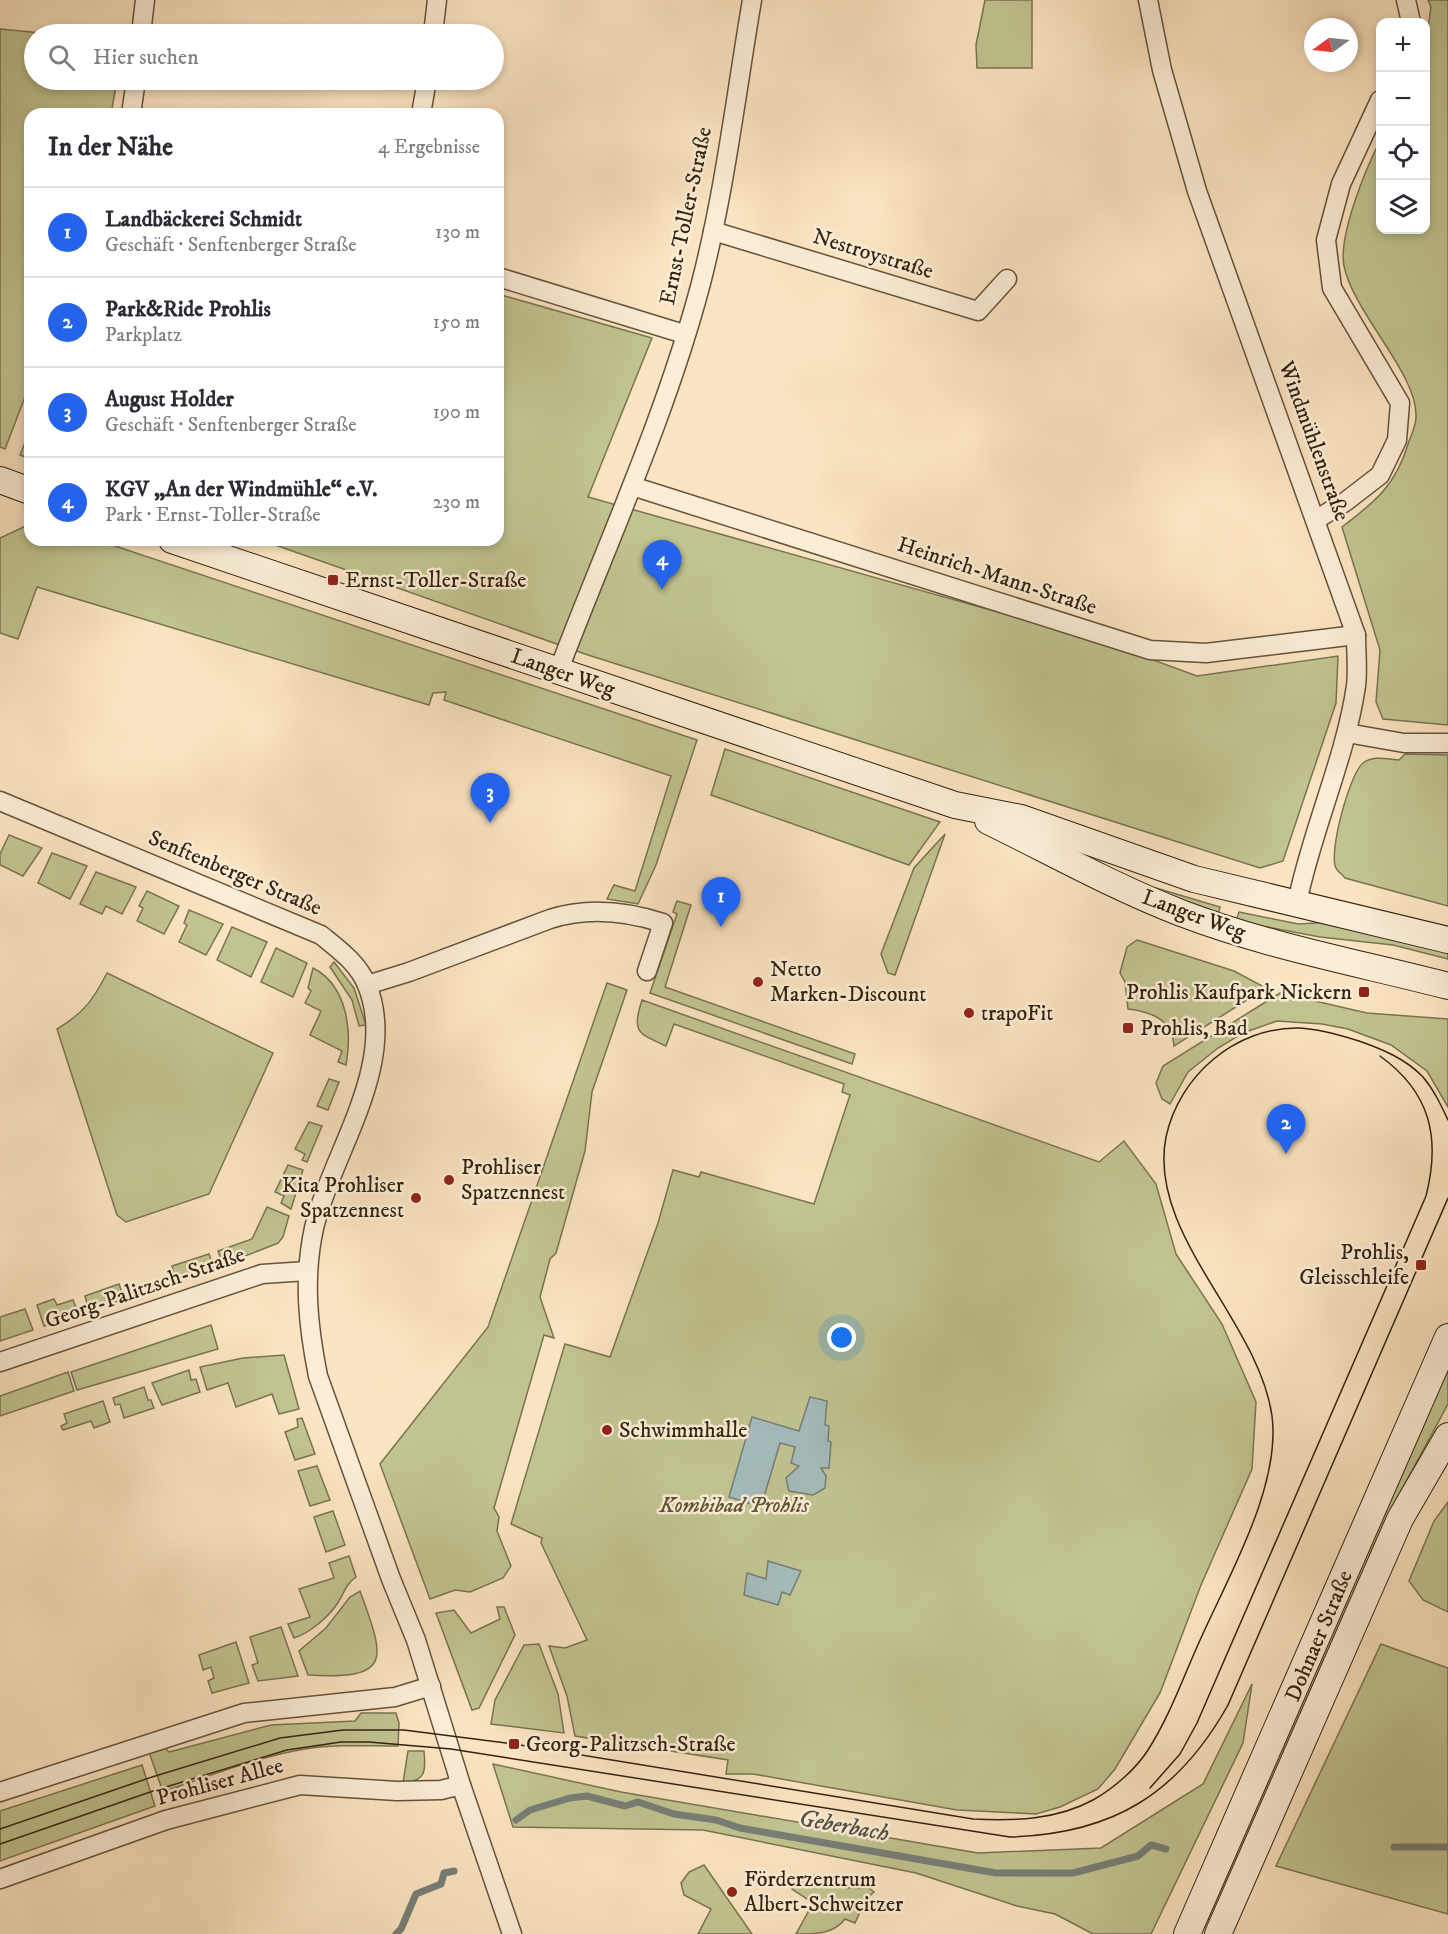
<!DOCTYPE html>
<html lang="de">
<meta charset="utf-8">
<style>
:root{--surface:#fff;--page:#f7f7f7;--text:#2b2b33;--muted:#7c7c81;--line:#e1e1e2;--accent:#2563eb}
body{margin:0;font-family:"IM FELL DW Pica",serif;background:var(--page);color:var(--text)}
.controls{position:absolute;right:18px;top:18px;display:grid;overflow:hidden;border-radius:12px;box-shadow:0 3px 9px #0003}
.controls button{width:54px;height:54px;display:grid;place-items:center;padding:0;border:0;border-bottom:2px solid var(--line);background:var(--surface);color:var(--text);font:30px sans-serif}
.compass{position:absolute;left:1304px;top:18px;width:54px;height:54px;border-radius:50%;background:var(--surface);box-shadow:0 3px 9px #0003;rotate:255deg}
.you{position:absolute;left:842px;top:1338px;width:21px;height:21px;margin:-15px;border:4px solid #fff;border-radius:50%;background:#1a73e8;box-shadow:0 0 0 9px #1a73e833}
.badge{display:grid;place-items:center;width:39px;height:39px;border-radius:50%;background:var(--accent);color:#fff;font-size:20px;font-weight:700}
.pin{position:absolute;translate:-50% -50px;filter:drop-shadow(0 2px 3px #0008)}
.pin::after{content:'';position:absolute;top:32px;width:21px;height:18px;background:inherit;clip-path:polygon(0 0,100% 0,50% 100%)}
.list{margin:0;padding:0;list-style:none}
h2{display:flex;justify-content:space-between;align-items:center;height:78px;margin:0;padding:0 24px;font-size:26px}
h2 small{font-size:20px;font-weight:400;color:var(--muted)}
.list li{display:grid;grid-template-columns:39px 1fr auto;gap:18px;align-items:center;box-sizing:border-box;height:90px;padding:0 24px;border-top:2px solid var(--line)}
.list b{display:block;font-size:22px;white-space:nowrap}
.list p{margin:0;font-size:20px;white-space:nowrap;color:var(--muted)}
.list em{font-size:20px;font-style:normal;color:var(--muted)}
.icon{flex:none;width:33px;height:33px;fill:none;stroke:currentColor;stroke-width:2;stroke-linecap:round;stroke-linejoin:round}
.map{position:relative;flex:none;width:1448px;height:1934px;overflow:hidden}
.search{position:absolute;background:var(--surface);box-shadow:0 3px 9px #0003;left:24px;top:24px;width:480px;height:66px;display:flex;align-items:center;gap:15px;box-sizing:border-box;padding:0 21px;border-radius:33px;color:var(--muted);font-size:22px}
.panel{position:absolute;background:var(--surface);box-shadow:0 3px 9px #0003;left:24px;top:108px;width:480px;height:438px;border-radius:18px}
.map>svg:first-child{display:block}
.green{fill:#c1c491;stroke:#7a7450;stroke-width:1.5}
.water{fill:#a4bcbd;stroke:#777f77;stroke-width:1.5}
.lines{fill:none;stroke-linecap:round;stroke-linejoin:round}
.stream{stroke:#777f77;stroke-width:7}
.street-casing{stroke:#65533b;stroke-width:21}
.secondary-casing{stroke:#33230e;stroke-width:28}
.street{stroke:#fcedd7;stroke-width:18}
.secondary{stroke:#fcedd7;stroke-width:26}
.tram{stroke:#33230e;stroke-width:1.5}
.poi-dot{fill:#8f2418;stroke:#fcedd7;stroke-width:2}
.labels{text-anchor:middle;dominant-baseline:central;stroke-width:5;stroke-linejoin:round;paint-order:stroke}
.street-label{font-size:22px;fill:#33230e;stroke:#fcedd7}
.poi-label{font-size:22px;fill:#33230e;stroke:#fcedd7;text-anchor:start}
.park-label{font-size:22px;font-style:italic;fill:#5e5335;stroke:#fcedd7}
.water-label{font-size:24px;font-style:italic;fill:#555143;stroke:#fcedd7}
</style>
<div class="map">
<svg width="1448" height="1934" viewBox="0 0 1448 1934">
<rect width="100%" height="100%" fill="#fbe4c1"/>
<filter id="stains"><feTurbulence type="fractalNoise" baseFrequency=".00333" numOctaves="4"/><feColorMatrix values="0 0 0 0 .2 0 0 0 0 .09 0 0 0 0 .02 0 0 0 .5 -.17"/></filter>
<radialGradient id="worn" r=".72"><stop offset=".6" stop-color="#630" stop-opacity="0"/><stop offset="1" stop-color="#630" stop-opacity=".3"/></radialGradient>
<g class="green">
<path d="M985,0H1032V68H977L976,45Z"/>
<path d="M1428,0H1448V725L1383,719L1376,702L1380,650L1342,527C1375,502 1396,485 1408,444C1411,436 1416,426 1416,417C1418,374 1354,314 1344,266C1338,236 1366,168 1380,141V230H1426V42L1431,7Z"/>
<path d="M0,29L52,34H34V80H117L111,114H30V384L5,449L0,447Z"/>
<path d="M498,294L652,338L588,497L1101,641L1197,676L1338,656L1336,703L1283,861L1260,868L588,655L261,540H498Z"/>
<path d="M30,430V459L20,455Z"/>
<path d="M30,524V540H97L697,740L656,865L638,904L607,899L614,885L635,891L671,776L444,700L446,692L433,693L429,705L37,587L18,639L0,633V538Z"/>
<path d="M725,749L940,822L909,865L711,795Z"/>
<path d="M1405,754L1448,755V906L1345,878C1343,875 1337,871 1336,868C1328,853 1350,773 1363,763C1373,755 1387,759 1399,760Z"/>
<path d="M945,834L895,975L888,973L881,954L914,868Z"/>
<path d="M9,835L42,848L23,876L0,865V854Z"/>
<path d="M52,853L87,866L70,899L38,883Z"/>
<path d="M96,872L136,887L122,914L106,906L102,914L80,904Z"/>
<path d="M1156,888L1220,907L1218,916L1154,892Z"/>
<path d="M147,891L179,906L164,934L137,921L143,908L139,906Z"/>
<path d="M677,901L691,905L665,987L855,1054L852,1064L650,993L677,914L673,912Z"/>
<path d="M189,910L223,924L206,955L179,942L187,925L184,923Z"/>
<path d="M1239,912L1298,924L1334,922L1448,949V959L1393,945L1320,937L1236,921Z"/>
<path d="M232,927L267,942L251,977L217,960Z"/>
<path d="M1137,940L1234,971L1266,988L1174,1046C1172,1020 1153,1012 1128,1009L1125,982L1120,973L1127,947Z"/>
<path d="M276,948L307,963L293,997L261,982Z"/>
<path d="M334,962L354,988L366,1025L359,1026L352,1000L330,967Z"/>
<path d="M313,968C348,986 352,1032 346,1065L338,1062L342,1051L310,1035L321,1011L305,1003L311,991L308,988Z"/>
<path d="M107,973L273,1053L209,1194L126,1222L117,1215L57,1029C84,1013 93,1000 107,973Z"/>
<path d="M607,983L627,990L592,1092L585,1151L556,1253L550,1259L540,1297L554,1338L544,1335L494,1508L499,1517L497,1531L511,1566L503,1578L470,1592L455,1590L430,1599L380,1464L488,1327Z"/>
<path d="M1280,993L1367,1013L1448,1019V1107L1427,1071L1391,1045L1348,1029L1322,1024L1277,1021L1243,1033L1218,1048L1188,1072L1170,1104L1162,1099L1156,1083L1163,1066Z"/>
<path d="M642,1000L1099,1162L1124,1141L1156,1184L1176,1254L1222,1324L1256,1402L1252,1469L1201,1585L1160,1693L1115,1769L1098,1789L1060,1807L1036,1814L957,1810L753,1774H726L728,1760L575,1736L567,1696L549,1646L565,1648L587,1640L541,1543L542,1538L511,1524L565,1344L610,1357L658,1223L673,1170L699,1177L701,1172L814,1204L850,1095L842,1092L844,1084L674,1024L666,1046C637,1033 632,1032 642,1000Z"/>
<path d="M329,1079L339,1082L328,1110L317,1106Z"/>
<path d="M309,1122L322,1126L307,1162L302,1160L305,1154L295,1149Z"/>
<path d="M288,1165L303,1170L291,1209L281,1203L284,1196L275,1192Z"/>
<path d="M267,1207L289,1216L283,1237L278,1243L223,1265L218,1251L252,1239Z"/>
<path d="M209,1254L214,1268L176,1282L172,1266Z"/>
<path d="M119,1284L124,1299L89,1311L85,1296Z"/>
<path d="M54,1299L57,1305L73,1300L79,1315L44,1326L37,1305Z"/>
<path d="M25,1309L33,1330L0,1341V1317Z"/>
<path d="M211,1325L218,1349L77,1390L71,1372Z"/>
<path d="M284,1355L299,1409L279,1414L272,1394L236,1407L228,1383L207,1390L200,1367L243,1358Z"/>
<path d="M1448,1363V1404L1387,1517L1211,1921L1206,1918Z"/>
<path d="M189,1370L191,1380L196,1379L200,1392L162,1405L152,1383Z"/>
<path d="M68,1372L74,1391L0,1416V1396Z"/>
<path d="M144,1387L148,1400H151L154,1408L124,1418L120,1404L115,1405L113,1398Z"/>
<path d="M103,1401L110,1422L94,1428L91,1421L63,1430L61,1426L67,1423L64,1414Z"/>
<path d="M302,1418L315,1454L295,1460L285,1432L298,1427L297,1419Z"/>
<path d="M317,1466L330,1500L310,1506L298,1471Z"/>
<path d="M1448,1502V1612L1423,1600L1409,1581L1434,1521Z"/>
<path d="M333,1511L345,1545L326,1552L314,1517Z"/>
<path d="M349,1556L356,1577C346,1584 345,1591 339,1601C330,1616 310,1633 294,1638L288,1624L310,1617L299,1589L334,1578L329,1563Z"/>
<path d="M360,1591C384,1658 395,1680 308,1675L299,1651L326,1628L350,1597Z"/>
<path d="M497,1607H504L515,1635L479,1708L472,1710L436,1613L454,1610L471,1633L500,1619Z"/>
<path d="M281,1627L298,1676L258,1681L252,1665L258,1663L250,1637Z"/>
<path d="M236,1642L249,1683L212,1693L208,1681L214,1678L211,1667L203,1670L199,1655Z"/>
<path d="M539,1644L558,1694L564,1733L491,1724L495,1700L524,1645Z"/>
<path d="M1381,1644L1448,1668V1914L1276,1866Z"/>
<path d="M1252,1684L1243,1743L1151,1934H1093L1055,1914L1017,1906L916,1873L703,1830L513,1827L493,1764L621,1792L978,1853L1101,1848L1203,1784Z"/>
<path d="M361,1713H396L399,1723L398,1746C367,1746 336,1744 305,1749C257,1757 209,1776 163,1792L149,1752L165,1748L169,1752L173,1751L271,1725L355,1721Z"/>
<path d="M408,1751H424C426,1771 426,1781 403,1783Z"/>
<path d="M142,1765L155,1806L0,1861V1811Z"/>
<path d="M704,1865L752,1934H698L711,1909L684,1895L681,1883L689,1872Z"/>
<path d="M814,1875C828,1889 851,1888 869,1888L874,1892L866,1899L855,1923L845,1919C834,1934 816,1934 796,1934L813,1903L792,1889L796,1883Z"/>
</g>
<g class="water">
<path d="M810,1397L827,1401L825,1425L829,1426L828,1441L831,1442L829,1468H821L826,1476L825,1488L813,1495L789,1491L786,1478L799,1466L791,1463L795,1447L780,1443L761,1507L729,1497L752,1417L799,1431Z"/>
<path d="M768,1561L801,1571L790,1595L782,1592L778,1605L744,1595L747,1573L766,1579Z"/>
</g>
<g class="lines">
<g class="stream">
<path d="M516,1820L530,1810L570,1798L587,1796L625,1806L638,1802L674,1814L716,1820L740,1828L996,1873H1073L1138,1856L1151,1845L1166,1849"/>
<path d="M1394,1847H1448"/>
<path d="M396,1934L401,1929L416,1894L441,1884L444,1873L454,1871"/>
</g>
<g class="street-casing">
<g id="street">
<path d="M1148,0L1162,70L1197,191L1356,635C1356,652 1358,669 1356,686C1345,760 1312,829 1297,903"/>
<path d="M1406,0L1411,22"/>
<path d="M141,34L145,0"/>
<path d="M433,34L437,0"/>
<path d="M131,114L136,80"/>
<path d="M421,114L427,80"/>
<path d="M713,231L978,311L1007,279"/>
<path d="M498,277L684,334"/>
<path d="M632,486L1150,650L1206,653L1356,635"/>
<path d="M1317,519L1345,502L1380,475L1397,440L1400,403L1332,288L1326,240L1341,184L1380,100"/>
<path d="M558,672C607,543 666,416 701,283C725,190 736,94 752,0"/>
<path d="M1347,733L1404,743H1448"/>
<path d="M0,801L321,935C338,949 358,963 367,985C399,1064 332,1152 314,1228C303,1279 308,1326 318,1376L391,1579L416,1640L461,1785L512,1934"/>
<path d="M367,985L409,972L550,919C587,907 626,911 663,923L647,971"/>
<path d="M0,1362L262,1274L307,1271"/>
<path d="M0,1792L244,1713L395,1697L431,1686"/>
<path d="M0,1879L166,1820L300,1785L397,1791L441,1790L461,1785"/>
</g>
</g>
<g class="secondary-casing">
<g id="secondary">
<path d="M0,480L30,491"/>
<path d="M172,540L955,805L1021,818L1194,879L1448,940"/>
<path d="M988,821C1052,852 1114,887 1181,913C1267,946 1359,963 1448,986"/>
<path d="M1187,1934L1448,1337"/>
<path d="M1218,1934L1400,1519L1448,1436"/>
</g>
</g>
<use href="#street" class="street"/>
<use href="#secondary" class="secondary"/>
<g class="tram">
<path d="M1150,1788L1180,1754L1197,1723L1426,1196C1441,1137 1430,1092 1380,1056"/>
<path d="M0,1829L152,1777L280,1738L343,1730H404L514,1744L973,1819C1015,1821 1056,1820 1093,1800C1113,1789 1136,1769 1148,1750C1170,1716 1184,1675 1201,1638C1229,1575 1281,1486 1272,1416C1259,1321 1147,1234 1166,1137C1179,1076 1235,1027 1299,1028C1319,1029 1340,1035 1359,1041C1382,1049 1406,1059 1423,1077C1434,1090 1441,1105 1448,1120"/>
<path d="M0,1844L156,1790L287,1750L341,1742H369L451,1749L1010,1837C1113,1834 1178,1794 1228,1705L1448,1198"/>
</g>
</g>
<g class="poi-dot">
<rect x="327" y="574" width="12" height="12" rx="3"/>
<circle cx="758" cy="982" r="6"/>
<rect x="1358" y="986" width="12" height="12" rx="3"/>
<circle cx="969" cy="1013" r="6"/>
<rect x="1122" y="1022" width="12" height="12" rx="3"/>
<circle cx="449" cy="1180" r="6"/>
<circle cx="416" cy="1198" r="6"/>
<rect x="1415" y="1259" width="12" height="12" rx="3"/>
<circle cx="607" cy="1430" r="6"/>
<rect x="508" y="1738" width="12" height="12" rx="3"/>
<circle cx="732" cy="1892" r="6"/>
</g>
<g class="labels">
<g class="street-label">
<text transform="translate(686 216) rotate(-78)">Ernst-Toller-Straße</text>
<text transform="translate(873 254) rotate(17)">Nestroystraße</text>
<text transform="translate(1314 441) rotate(70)">Windmühlenstraße</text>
<text transform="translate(997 576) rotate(18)">Heinrich-Mann-Straße</text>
<text transform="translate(563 673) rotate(19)">Langer Weg</text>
<text transform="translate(235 873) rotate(23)">Senftenberger Straße</text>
<text transform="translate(1194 915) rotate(20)">Langer Weg</text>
<text transform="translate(145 1288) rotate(-19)">Georg-Palitzsch-Straße</text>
<text transform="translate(1319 1636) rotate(-67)">Dohnaer Straße</text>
<text transform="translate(220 1782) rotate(-15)">Prohliser Allee</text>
</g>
<g class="poi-label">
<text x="345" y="580">Ernst-Toller-Straße</text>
<text x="770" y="969">Netto<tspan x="770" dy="25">Marken-Discount</tspan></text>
<text x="1352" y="992" text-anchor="end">Prohlis Kaufpark Nickern</text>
<text x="981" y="1013">trapoFit</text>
<text x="1140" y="1028">Prohlis, Bad</text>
<text x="461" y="1167">Prohliser<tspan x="461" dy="25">Spatzennest</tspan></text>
<text x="404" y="1185" text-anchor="end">Kita Prohliser<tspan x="404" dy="25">Spatzennest</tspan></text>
<text x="1409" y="1252" text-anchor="end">Prohlis,<tspan x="1409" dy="25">Gleisschleife</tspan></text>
<text x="619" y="1430">Schwimmhalle</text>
<text x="526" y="1744">Georg-Palitzsch-Straße</text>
<text x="744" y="1879">Förderzentrum<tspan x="744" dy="25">Albert-Schweitzer</tspan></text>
</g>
<g class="park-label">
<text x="734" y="1505">Kombibad Prohlis</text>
</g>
<g class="water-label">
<text transform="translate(844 1826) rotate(10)">Geberbach</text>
</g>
</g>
<rect width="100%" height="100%" filter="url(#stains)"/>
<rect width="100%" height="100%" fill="url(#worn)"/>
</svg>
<div class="controls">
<button>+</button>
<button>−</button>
<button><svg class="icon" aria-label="locate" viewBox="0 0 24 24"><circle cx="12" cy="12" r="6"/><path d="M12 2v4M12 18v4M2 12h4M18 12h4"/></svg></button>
<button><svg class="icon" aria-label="layers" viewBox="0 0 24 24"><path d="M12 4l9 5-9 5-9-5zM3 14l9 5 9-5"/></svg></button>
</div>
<svg class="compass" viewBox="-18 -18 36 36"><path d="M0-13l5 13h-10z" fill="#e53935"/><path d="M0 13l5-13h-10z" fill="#7c7c81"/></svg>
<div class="you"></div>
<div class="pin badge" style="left:721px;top:927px">1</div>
<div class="pin badge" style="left:1286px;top:1154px">2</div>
<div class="pin badge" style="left:490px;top:823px">3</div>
<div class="pin badge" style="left:662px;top:590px">4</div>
<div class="search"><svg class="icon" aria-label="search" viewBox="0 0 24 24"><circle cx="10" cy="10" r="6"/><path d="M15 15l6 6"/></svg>Hier suchen</div>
<section class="panel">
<h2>In der Nähe<small>4 Ergebnisse</small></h2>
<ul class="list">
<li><span class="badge">1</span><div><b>Landbäckerei Schmidt</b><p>Geschäft · Senftenberger Straße</p></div><em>130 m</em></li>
<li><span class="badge">2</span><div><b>Park&amp;Ride Prohlis</b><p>Parkplatz</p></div><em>150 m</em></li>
<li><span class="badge">3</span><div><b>August Holder</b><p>Geschäft · Senftenberger Straße</p></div><em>190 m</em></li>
<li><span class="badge">4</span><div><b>KGV „An der Windmühle“ e.V.</b><p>Park · Ernst-Toller-Straße</p></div><em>230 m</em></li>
</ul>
</section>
</div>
